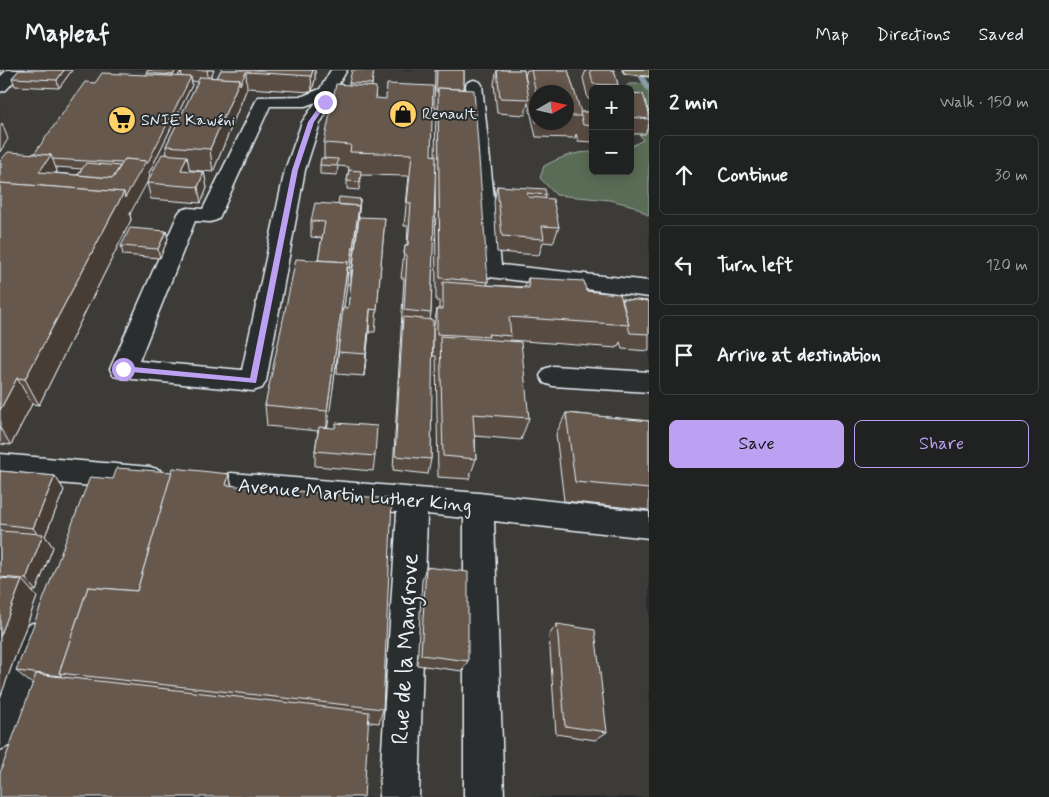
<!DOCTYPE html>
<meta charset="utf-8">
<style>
:root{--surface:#202222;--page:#2d2f2f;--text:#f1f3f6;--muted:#a2a4a5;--line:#3d3f40;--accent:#bca0f2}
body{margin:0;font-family:Mynerve,sans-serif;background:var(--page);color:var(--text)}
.controls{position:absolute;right:15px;top:15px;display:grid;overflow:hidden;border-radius:8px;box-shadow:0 2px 12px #0003}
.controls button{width:45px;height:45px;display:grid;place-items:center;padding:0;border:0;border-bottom:1px solid var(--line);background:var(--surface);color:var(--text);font:25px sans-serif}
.compass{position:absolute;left:529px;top:15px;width:45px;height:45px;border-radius:50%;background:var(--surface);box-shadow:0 2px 12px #0003;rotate:81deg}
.stop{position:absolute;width:15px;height:15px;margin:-11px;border:4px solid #bca0f2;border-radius:50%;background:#fff}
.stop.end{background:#bca0f2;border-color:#fff;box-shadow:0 1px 5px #0008}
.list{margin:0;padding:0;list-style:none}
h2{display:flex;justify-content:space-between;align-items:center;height:65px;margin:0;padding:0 20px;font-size:21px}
h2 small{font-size:16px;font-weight:400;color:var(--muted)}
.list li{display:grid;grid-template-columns:32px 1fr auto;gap:15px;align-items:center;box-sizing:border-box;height:80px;margin:0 10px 10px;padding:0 10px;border:1px solid var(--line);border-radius:8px}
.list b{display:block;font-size:19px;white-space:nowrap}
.list em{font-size:16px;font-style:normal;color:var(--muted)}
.actions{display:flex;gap:10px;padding:15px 20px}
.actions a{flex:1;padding:11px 0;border:1px solid var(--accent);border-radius:8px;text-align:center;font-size:18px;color:var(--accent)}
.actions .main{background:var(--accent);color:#111}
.icon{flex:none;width:28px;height:28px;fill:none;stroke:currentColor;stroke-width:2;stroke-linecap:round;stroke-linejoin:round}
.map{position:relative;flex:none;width:649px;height:727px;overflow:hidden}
header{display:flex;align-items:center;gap:30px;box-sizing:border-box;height:70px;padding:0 25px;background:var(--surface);border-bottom:1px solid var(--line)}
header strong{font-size:24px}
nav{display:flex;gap:28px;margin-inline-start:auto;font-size:18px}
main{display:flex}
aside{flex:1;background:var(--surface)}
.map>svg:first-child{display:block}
.built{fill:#3c3a37;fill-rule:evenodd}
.green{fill:#5a6c57;stroke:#a1aea8}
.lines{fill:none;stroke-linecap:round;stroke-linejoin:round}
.stream{fill:#879ca4;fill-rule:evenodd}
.minor-casing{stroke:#e8f1f8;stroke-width:3}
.major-casing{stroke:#e8f1f8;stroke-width:3}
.minor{fill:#2a2d2e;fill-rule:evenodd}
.major{fill:#736b52;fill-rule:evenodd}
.wall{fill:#584c42;stroke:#e8f1f8;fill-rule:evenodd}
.shaded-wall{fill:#473e36;stroke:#e8f1f8}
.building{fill:#66584d;stroke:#e8f1f8}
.route{fill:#bca0f2}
.labels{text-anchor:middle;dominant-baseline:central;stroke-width:4;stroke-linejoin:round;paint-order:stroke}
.far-poi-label{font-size:16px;fill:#e8f1f8;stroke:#2a2d2e;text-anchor:start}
.street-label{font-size:20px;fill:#e8f1f8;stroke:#2a2d2e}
.near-street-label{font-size:24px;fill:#e8f1f8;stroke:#2a2d2e}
</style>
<header>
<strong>Mapleaf</strong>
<nav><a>Map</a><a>Directions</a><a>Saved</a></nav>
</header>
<main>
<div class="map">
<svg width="649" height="727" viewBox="0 0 649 727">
<rect width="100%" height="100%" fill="#2a2d2e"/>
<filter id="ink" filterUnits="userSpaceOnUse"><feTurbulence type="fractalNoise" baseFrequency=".02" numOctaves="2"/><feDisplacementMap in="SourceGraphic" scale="10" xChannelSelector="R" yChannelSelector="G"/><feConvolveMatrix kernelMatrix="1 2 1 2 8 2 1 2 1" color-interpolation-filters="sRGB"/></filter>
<g filter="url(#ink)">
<path class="built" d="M0,0H649V727H0ZM593,19H630V101H593ZM536,22H566V52H536Z"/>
<path class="green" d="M629,14H649V146L634,136L610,130L556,125L540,108L544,96C561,87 574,82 593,82V101H630V77L643,70L630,48V19H623Z"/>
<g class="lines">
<path class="stream" d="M635,0H641L649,15V22L646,20Z"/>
<g class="minor-casing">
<g id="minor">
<path d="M7,0H24L6,20L0,22V7Z"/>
<path d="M331,0H347L334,22L333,32L320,53L305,100L266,311L262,318L253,321L123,308L114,306L110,299L178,144L181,140L188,138L203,139L258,27L303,26L320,19ZM316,32L302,52L285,100L242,300L139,291L195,151L210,152L217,150L220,146L270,36H305Z"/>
<path d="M474,10L480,12L482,15L501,195L649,211V227L482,206L479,201L466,15L468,12Z"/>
<path d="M553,296L649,302V322L553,316L544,313L540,306L544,299Z"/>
<path d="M0,384L150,397L160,400L164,409L160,418L150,421L0,408Z"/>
<path d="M231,403L479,423L649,442V468L494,451L504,727H464V448L427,444L419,727H379L397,442L231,427L221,424L216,415L221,406Z"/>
<path d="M33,553L45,558L50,570L13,674L0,680V612L21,558Z"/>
</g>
</g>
<g class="major-casing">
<path id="major" d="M623,0H649V6L625,3Z"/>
</g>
<use href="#minor" class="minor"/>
<use href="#major" class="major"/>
</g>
<g class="wall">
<path d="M19,0H72L59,18L15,16L12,8Z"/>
<path d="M148,0H214L211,7L217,8L221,0H315V9L312,22L247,18L213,102L190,100V101L204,102L207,118L201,133L151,129L147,113L167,85L166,76L198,12L191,11L192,15L149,103L130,144L131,150L39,335L32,334L11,375L0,374V91L34,84L95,13L146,5V3ZM181,1L182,7H178ZM55,97L70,98L82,99L78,105L56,103L57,101Z"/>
<path d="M435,0H464V19L488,212L487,215L525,217L528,208L622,229L649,231V281L622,279L620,272L617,278L510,270L529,348L521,370L475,366L476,389L469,409L438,407L436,286H433V261L437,239H439V231H436L435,93L431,243L430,249L431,389L428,404L393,400L404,208H401L405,175H407L408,156H404L409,106L361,105L359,120L347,119V111L349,97L338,96L337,105L320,104V95L324,88V73L349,15V13L373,5L372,16L376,28L431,85L435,86L436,37H434Z"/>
<path d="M497,0H524L526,12V10L525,6L527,0H568L580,42H593V72L578,71L576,64L575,68L536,67L528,32L525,45L497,43L494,13ZM536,22H566V52H536Z"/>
<path d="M586,0H614L618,15L617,19H593V29H588L583,8Z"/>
<path d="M630,23L649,43V54L645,64H630Z"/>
<path d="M497,116L546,125L545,128L559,157L553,173L543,172L539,185L497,182L494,132Z"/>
<path d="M360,129L358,151L385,148L375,262H369L364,306L337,304L338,283L327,357L375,386L373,401L315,396V381L318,361L267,356L265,335L318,190L322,168L311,167V151L338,134ZM358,157L348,238H344L347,214H350Z"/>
<path d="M166,161L168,169L160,188L123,185L121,176Z"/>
<path d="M566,343L649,351V440L564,431L556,364Z"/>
<path d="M0,401L55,406L64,420L45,466L53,477L36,521H32L37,527L0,628Z"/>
<path d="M172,402L229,404L232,415L383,639L379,653L32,614L16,601L113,409Z"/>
<path d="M426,497L468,591L462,601L417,595L422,510Z"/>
<path d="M557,554L607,662L595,670L556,664L549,565Z"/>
</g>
<g class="shaded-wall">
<path d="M0,0H4L0,4Z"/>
<path d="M64,0H72L59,18L57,10Z"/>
<path d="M176,0H181V1L174,13L173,5Z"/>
<path d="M207,0H214L209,12Z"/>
<path d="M313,0H315V9L312,22L311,6Z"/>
<path d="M246,2L247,18L213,102L210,79L240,9Z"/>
<path d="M191,7L192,15L149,103L150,107L130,144L131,150L39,335L25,309L124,122Z"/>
<path d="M2,53L8,69L0,82V56Z"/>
<path d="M51,85L57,101L45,118L39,102Z"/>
<path d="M187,86L190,102L184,116L181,100Z"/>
<path d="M204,102L207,118L201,133L198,117Z"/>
<path d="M360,129L358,152L350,214V198Z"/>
<path d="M166,161L168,169L160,188L158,179Z"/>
<path d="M348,192L347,215L327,362V341Z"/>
<path d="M370,239L369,262L364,306L366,284Z"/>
<path d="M17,308L32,334L11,375L0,358V340Z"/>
<path d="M229,404L234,428L226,415Z"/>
<path d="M55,406L64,420L45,466L53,477L36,521L26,509L41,469L33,458Z"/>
<path d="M22,510L37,527L0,628V567Z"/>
</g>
<g class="building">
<path d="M19,0H64L57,10L12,8Z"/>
<path d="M148,0H176L173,5L146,3Z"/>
<path d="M221,0H313L311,6L246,2L240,15V9L217,8Z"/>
<path d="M352,0H374L372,14L349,13Z"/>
<path d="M437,0H464V19L438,18V22L436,21Z"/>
<path d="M497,0H524L529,29L500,28Z"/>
<path d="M531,0H568L582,46H566V22L536,23Z"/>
<path d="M590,0H614L618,15L593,14Z"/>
<path d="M102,3L191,7L147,94L146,91L125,89L122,93L52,89L51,85L34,84L85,12L95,13Z"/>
<path d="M200,7L240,9L210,79L166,76Z"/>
<path d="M336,14L376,17L375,28L386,29L387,14L433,16L431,85L436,86L431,243L404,240L407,185H404L405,175H408L411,133H407L412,84L350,82L351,75L324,73Z"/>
<path d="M438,18L474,20L488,212L440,208Z"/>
<path d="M630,23L643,24L649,43V49L630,47Z"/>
<path d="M580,42H593V56L583,55Z"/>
<path d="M8,82L51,85L39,102L113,108L125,89L146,91L125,128L124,122L0,113V98L3,95L0,94V91Z"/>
<path d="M162,84L187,86L181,100L204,102L198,117L147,113Z"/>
<path d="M321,88L338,89L337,96L320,95Z"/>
<path d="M86,93L120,96L113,108L78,105Z"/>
<path d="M349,100L361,101L360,112L347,111Z"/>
<path d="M0,113L124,122L25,309L17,308L0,340Z"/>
<path d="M497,116L545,119L546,125L527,123L528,127L553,129L559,157L542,156L544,169L502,166Z"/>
<path d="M339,127L360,129L359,136L338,134Z"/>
<path d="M315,133L359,136L350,198L347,197L348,192L318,190L325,152L311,151Z"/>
<path d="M359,147L385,148L377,240L370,239L366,284L338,282L343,238H348Z"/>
<path d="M130,158L166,161L158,179L121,176Z"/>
<path d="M296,189L348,192L327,341L265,335Z"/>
<path d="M528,208L584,211L586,221L620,224L629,255L509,247L511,266L488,264L489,267L437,264V239H443V212L529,218Z"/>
<path d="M622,229L649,231V264L630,263L628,256L629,255Z"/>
<path d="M403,247L433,250L431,389L395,386Z"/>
<path d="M440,266L521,272L529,348L473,344L476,389L443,386Z"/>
<path d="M566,343L649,351V419L575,412Z"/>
<path d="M336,353L377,356L375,386L315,381L319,357L335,358Z"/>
<path d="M117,398L172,402L137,521L88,517L59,603L62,606L16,601L90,407L113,409Z"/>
<path d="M173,398L229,404L226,415L392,429L383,639L59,603L88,517L137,521Z"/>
<path d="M0,401L55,406L33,458L0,454Z"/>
<path d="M0,461L43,464L26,509L0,507Z"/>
<path d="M426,497L468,502V591L421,585Z"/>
<path d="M0,508L22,510L0,567Z"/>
<path d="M557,554L595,560L607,662L565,656Z"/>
<path d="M36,604L369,642L364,727H0V703Z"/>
</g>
</g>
<path class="route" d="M323,31L328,32L314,52L298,100L256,313L120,301V297L123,296L250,308L292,100L308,52Z"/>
<defs>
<g id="shop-disc" transform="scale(1.4375)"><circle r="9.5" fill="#ffd166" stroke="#2a2d2e"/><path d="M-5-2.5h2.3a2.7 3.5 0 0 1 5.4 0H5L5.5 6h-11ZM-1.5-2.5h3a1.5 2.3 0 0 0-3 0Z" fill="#111"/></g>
<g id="supermarket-disc" transform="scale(1.4375)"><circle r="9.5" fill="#ffd166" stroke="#2a2d2e"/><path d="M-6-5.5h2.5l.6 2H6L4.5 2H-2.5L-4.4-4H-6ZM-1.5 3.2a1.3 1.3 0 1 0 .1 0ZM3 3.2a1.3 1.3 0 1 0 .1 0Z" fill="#111"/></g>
</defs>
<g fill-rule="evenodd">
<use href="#shop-disc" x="403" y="44"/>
<use href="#supermarket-disc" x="122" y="50"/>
</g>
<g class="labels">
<g class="far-poi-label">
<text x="422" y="44">Renault</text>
<text x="141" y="50">SNIE Kawéni</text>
</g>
<g class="street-label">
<text transform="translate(355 426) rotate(5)">Avenue Martin Luther King</text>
</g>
<g class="near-street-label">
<text transform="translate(406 579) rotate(-87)">Rue de la Mangrove</text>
</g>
</g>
</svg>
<div class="controls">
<button>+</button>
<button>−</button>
</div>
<svg class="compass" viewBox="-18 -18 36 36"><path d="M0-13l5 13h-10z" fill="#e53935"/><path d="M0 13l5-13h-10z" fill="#a2a4a5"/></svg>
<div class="stop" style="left:123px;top:299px"></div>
<div class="stop end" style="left:325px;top:32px"></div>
</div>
<aside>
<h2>2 min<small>Walk · 150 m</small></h2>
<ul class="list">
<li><svg class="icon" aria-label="ahead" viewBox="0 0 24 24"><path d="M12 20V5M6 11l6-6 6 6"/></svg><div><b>Continue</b></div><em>30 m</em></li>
<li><svg class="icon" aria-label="left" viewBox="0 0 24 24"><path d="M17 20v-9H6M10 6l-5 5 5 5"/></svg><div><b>Turn left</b></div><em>120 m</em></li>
<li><svg class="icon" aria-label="arrive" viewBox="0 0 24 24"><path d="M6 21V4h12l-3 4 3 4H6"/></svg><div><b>Arrive at destination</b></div></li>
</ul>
<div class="actions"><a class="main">Save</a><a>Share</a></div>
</aside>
</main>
